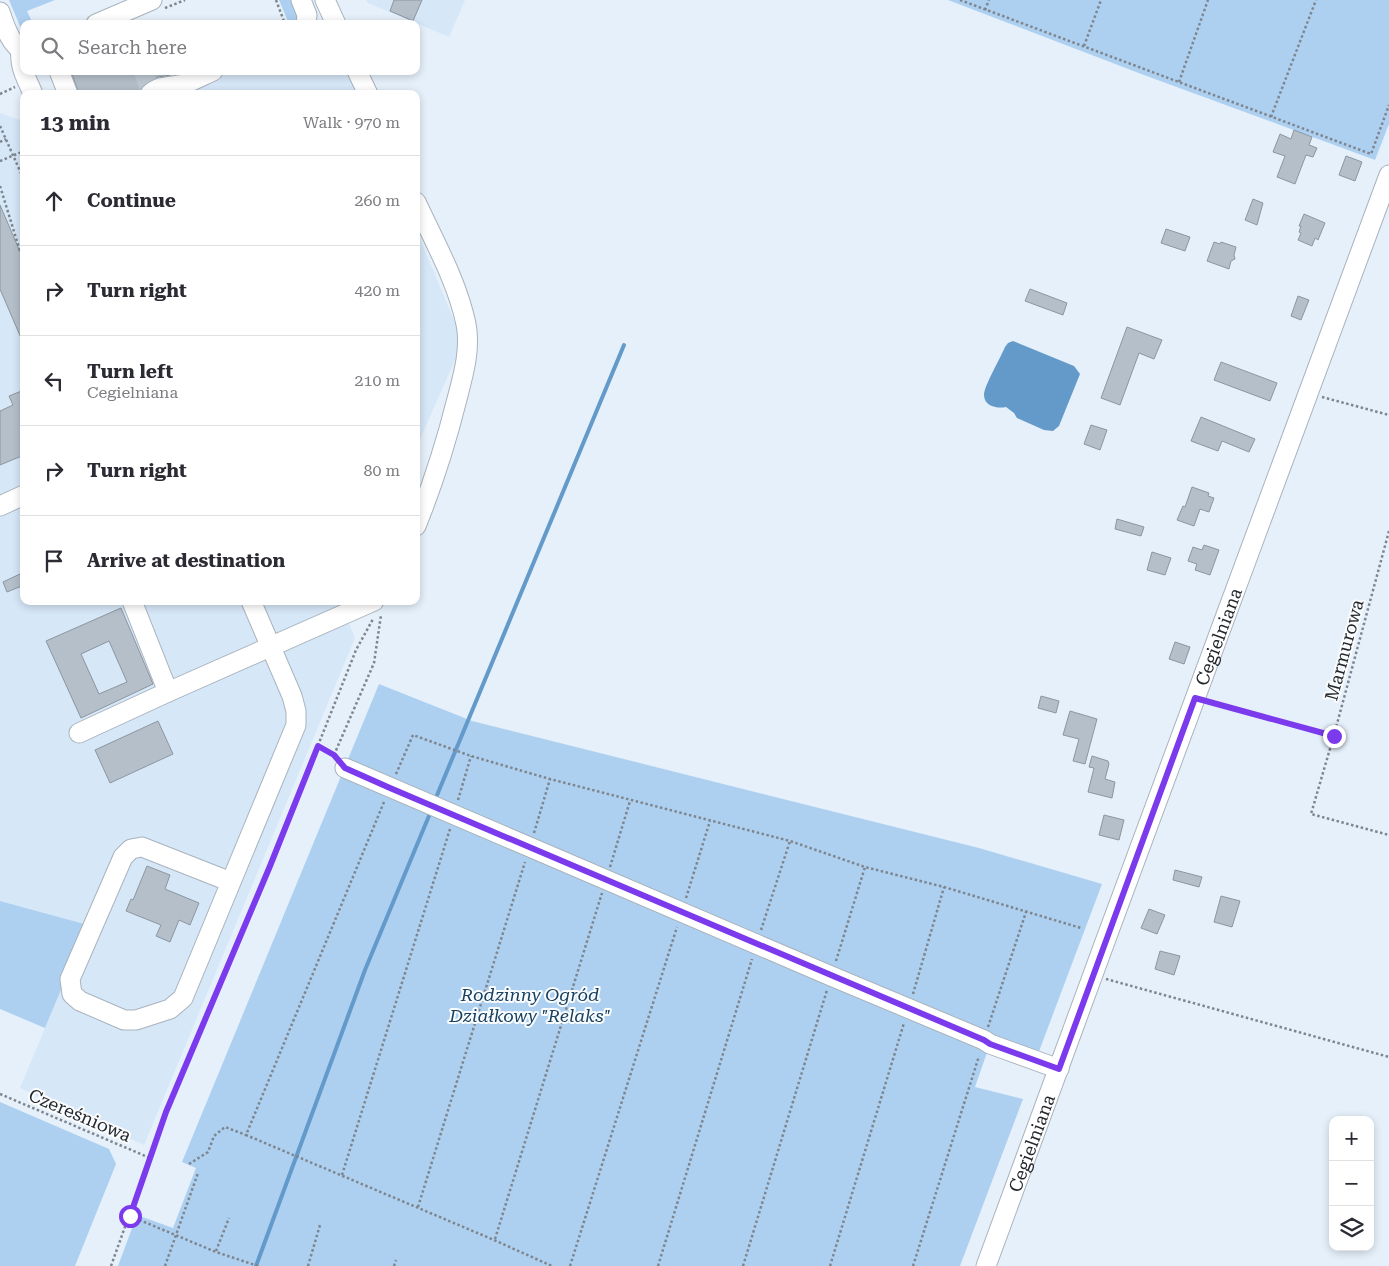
<!DOCTYPE html>
<meta charset="utf-8">
<style>
:root{--surface:#fff;--page:#f7f7f7;--text:#2b2b33;--muted:#7c7c81;--line:#e1e1e2}
body{margin:0;font-family:"Roboto Serif",serif;background:var(--page);color:var(--text)}
.controls{position:absolute;right:15px;bottom:15px;display:grid;overflow:hidden;border-radius:10px;box-shadow:0 2px 8px #0003}
.controls button{width:45px;height:45px;display:grid;place-items:center;padding:0;border:0;border-bottom:1px solid var(--line);background:var(--surface);color:var(--text);font:25px sans-serif}
.stop{position:absolute;width:15px;height:15px;margin:-11px;border:4px solid #7c3aed;border-radius:50%;background:#fff}
.stop.end{background:#7c3aed;border-color:#fff;box-shadow:0 1px 5px #0008}
.list{margin:0;padding:0;list-style:none}
h2{display:flex;justify-content:space-between;align-items:center;height:65px;margin:0;padding:0 20px;font-size:21px}
h2 small{font-size:16px;font-weight:400;color:var(--muted)}
.list li{display:grid;grid-template-columns:32px 1fr auto;gap:15px;align-items:center;box-sizing:border-box;height:90px;padding:0 20px;border-top:1px solid var(--line)}
.list b{display:block;font-size:19px;white-space:nowrap}
.list p{margin:0;font-size:16px;white-space:nowrap;color:var(--muted)}
.list em{font-size:16px;font-style:normal;color:var(--muted)}
.icon{flex:none;width:28px;height:28px;fill:none;stroke:currentColor;stroke-width:2;stroke-linecap:round;stroke-linejoin:round}
.map{position:relative;flex:none;width:1389px;height:1266px;overflow:hidden}
.search{position:absolute;background:var(--surface);box-shadow:0 2px 8px #0003;left:20px;top:20px;width:400px;height:55px;display:flex;align-items:center;gap:12px;box-sizing:border-box;padding:0 18px;border-radius:10px;color:var(--muted);font-size:19px}
.panel{position:absolute;background:var(--surface);box-shadow:0 2px 8px #0003;left:20px;top:90px;width:400px;height:515px;border-radius:10px}
.map>svg:first-child{display:block}
.built{fill:#d6e7f8}
.green{fill:#add0f1}
.water{fill:#649ac9}
.lines{fill:none;stroke-linecap:round;stroke-linejoin:round}
.stream{stroke:#649ac9;stroke-width:4}
.building{fill:#b4bfca;stroke:#8c96a0;fill-rule:evenodd}
.minor-tunnel{stroke:#bec8d2;stroke-width:19;stroke-dasharray:19 9;stroke-linecap:butt}
.minor-casing{stroke:#a8b3bd;stroke-width:21}
.path{stroke:#7e858d;stroke-width:2.5;stroke-dasharray:2.5 2.5;stroke-linecap:butt}
.minor{stroke:#fff;stroke-width:19}
.route{stroke:#7c3aed;stroke-width:6}
.labels{text-anchor:middle;dominant-baseline:central;stroke-width:4;stroke-linejoin:round;paint-order:stroke}
.street-label{font-size:18px;fill:#24282c;stroke:#fafcfe}
.park-label{font-size:18px;font-style:italic;fill:#174060;stroke:#fafcfe}
</style>
<div class="map">
<svg width="1389" height="1266" viewBox="0 0 1389 1266">
<rect width="100%" height="100%" fill="#e5f0fb"/>
<g class="built">
<path d="M366,0H465L449,37L368,3Z"/>
<path d="M219,71H348L358,94H167Z"/>
<path d="M0,113L24,121V601H339L355,638L144,1145L20,1088L88,925L0,901Z"/>
<path d="M416,229L463,342L416,448Z"/>
</g>
<g class="green">
<path d="M9,0H55L27,11L33,24H24V32L22,31Z"/>
<path d="M279,0H297C300,8 299,17 294,24H289Z"/>
<path d="M948,0H1389V124L1375,160L1144,75Z"/>
<path d="M379,684L472,721L979,848L1102,884L1038,1054L990,1044L975,1087L1023,1099L960,1266H118L137,1215L173,1228L196,1168L182,1162Z"/>
<path d="M0,901L88,925L45,1028L0,1009Z"/>
<path d="M0,1102L109,1149L116,1164L75,1266H0Z"/>
</g>
<path class="water" d="M1013,341L1074,366L1080,374L1059,426L1053,431L1044,430L1017,418L1014,413L1006,407C997,409 984,406 984,395C984,386 1001,357 1005,347L1008,343Z"/>
<g class="lines">
<g class="stream">
<path d="M435,800L624,345"/>
<path d="M256,1266L365,970L431,811"/>
</g>
</g>
<g class="building">
<path d="M394,0H422L413,21L390,11Z"/>
<path d="M71,71H169L171,75L158,77L148,81L143,86L139,94H79Z"/>
<path d="M1294,130L1312,137L1309,145L1317,148L1313,157L1306,155L1295,184L1277,177L1285,156L1273,152L1280,134L1291,139Z"/>
<path d="M1346,156L1362,162L1355,181L1339,175Z"/>
<path d="M1253,199L1263,203L1257,225L1245,220Z"/>
<path d="M0,205L24,261V345L0,289Z"/>
<path d="M1304,214L1325,223L1318,240L1315,238L1312,246L1298,240L1301,233L1299,232L1301,226H1299Z"/>
<path d="M1166,229L1190,237L1185,251L1161,243Z"/>
<path d="M1214,242L1220,244L1221,242L1236,247L1234,255L1235,259L1231,261L1229,269L1207,261Z"/>
<path d="M1030,289L1067,303L1063,315L1025,301Z"/>
<path d="M1298,296L1309,300L1301,320L1291,316Z"/>
<path d="M1127,327L1162,340L1154,359L1139,353L1120,405L1101,398Z"/>
<path d="M1221,362L1277,383L1270,401L1214,380Z"/>
<path d="M24,390V455L0,465V411L13,405L9,396Z"/>
<path d="M1201,417L1255,439L1249,452L1222,441L1218,451L1191,441Z"/>
<path d="M1091,425L1107,430L1100,450L1084,444Z"/>
<path d="M1192,487L1209,493L1208,496L1214,498L1209,512L1200,509L1194,526L1177,520L1183,506L1185,507Z"/>
<path d="M1117,519L1144,527L1141,536L1115,529Z"/>
<path d="M1204,545L1219,550L1210,575L1195,570L1197,564L1188,561L1193,547L1202,550Z"/>
<path d="M1152,552L1171,558L1165,575L1147,570Z"/>
<path d="M20,574L24,585L7,592L3,582Z"/>
<path d="M121,608L153,684L81,718L46,641ZM109,641L127,682L99,694L81,654Z"/>
<path d="M1175,642L1190,647L1184,664L1169,659Z"/>
<path d="M1041,696L1059,701L1056,713L1038,708Z"/>
<path d="M1070,711L1097,719L1085,764L1073,761L1079,739L1063,735Z"/>
<path d="M158,721L173,754L110,783L95,750Z"/>
<path d="M1092,756L1108,761L1109,764L1105,779L1115,782L1112,798L1088,792L1094,768L1089,767Z"/>
<path d="M1104,815L1124,820L1119,840L1099,835Z"/>
<path d="M147,866L170,875L165,889L199,903L190,925L179,920L170,942L156,936L161,925L126,911L131,899L133,900Z"/>
<path d="M1175,870L1202,877L1199,887L1173,880Z"/>
<path d="M1221,896L1240,901L1232,927L1214,922Z"/>
<path d="M1149,909L1165,915L1157,934L1141,928Z"/>
<path d="M1160,951L1180,956L1174,975L1155,969Z"/>
</g>
<g class="lines">
<path class="minor-tunnel" d="M143,71L151,92"/>
<g class="minor-casing">
<g id="minor">
<path d="M301,0L307,15L306,24"/>
<path d="M325,0L336,24"/>
<path d="M0,12C4,24 11,47 24,51"/>
<path d="M96,24L152,0"/>
<path d="M21,51C19,67 27,79 33,94"/>
<path d="M59,71L68,94"/>
<path d="M357,71L368,94"/>
<path d="M150,94C159,85 172,87 184,84C193,81 204,75 213,71"/>
<path d="M416,202C434,241 457,281 466,324C471,349 463,376 457,399C446,443 433,484 416,526"/>
<path d="M0,506L24,495"/>
<path d="M132,601L168,692"/>
<path d="M79,733L168,692L374,601"/>
<path d="M345,768L831,976L984,1040L990,1044L1059,1069"/>
<path d="M231,882L142,847L131,849L123,857L70,979L72,994L80,1001L124,1020H136L170,1009L183,998L296,725V711L292,696L251,601"/>
<path id="s1" d="M986,1266L1106,939L1389,175"/>
</g>
</g>
<g class="path">
<path d="M276,0L285,24"/>
<path d="M960,0L1371,154L1389,105"/>
<path d="M165,8L185,0"/>
<path d="M985,10L989,0"/>
<path d="M56,24H57"/>
<path d="M1084,46L1101,0"/>
<path d="M1179,82L1208,0"/>
<path d="M0,94L15,87"/>
<path d="M1271,117L1316,0"/>
<path d="M0,126L24,180"/>
<path d="M0,142L6,139"/>
<path d="M0,161L24,151"/>
<path d="M0,186L20,251L24,249"/>
<path d="M1322,397L1389,415"/>
<path d="M1389,531L1334,735L1311,814L1389,835"/>
<path d="M1209,702L1334,735"/>
<path d="M318,746L335,755"/>
<path d="M334,755L374,663L381,615"/>
<path d="M396,774L413,735L471,756L550,779L790,841L865,867L944,887L1081,928"/>
<path d="M458,800L471,756"/>
<path d="M384,802L246,1135L494,1240L552,1266"/>
<path d="M534,833L550,779"/>
<path d="M610,867L630,801"/>
<path d="M686,898L710,821"/>
<path d="M761,930L790,841"/>
<path d="M836,961L865,867"/>
<path d="M1106,979L1389,1057"/>
<path d="M913,994L944,887"/>
<path d="M988,1027L1026,912"/>
<path d="M0,1094L150,1158"/>
<path d="M189,1164L208,1152L214,1136L225,1127L246,1135"/>
<path d="M342,1175L450,829"/>
<path d="M418,1207L525,862"/>
<path d="M130,1216L216,1252L258,1266"/>
<path d="M495,1239L602,893"/>
<path d="M216,1251L229,1218"/>
<path d="M111,1266L166,1112L270,866L356,650L373,619"/>
<path d="M165,1266L198,1173"/>
<path d="M308,1266L320,1225"/>
<path d="M394,1266L396,1260"/>
<path d="M570,1266L677,927"/>
<path d="M658,1266L752,959"/>
<path d="M743,1266L827,990"/>
<path d="M830,1266L904,1023"/>
<path d="M913,1266L979,1056"/>
</g>
<use href="#minor" class="minor"/>
</g>
<g class="lines">
<path class="route" d="M130,1216L166,1112L270,866L318,746L334,755L345,768L390,788L984,1040L990,1044L1059,1069L1195,698L1334,736"/>
</g>
<g class="labels">
<g class="street-label">
<text stroke="none"><textPath href="#s1" startOffset="671">Cegielniana</textPath></text>
<text transform="translate(1344 650) rotate(-75)">Marmurowa</text>
<text transform="translate(80 1115) rotate(23)">Czereśniowa</text>
<text stroke="none"><textPath href="#s1" startOffset="131">Cegielniana</textPath></text>
</g>
<g class="park-label">
<text x="530" y="994">Rodzinny Ogród<tspan x="530" dy="21">Działkowy "Relaks"</tspan></text>
</g>
</g>
</svg>
<div class="controls">
<button>+</button>
<button>−</button>
<button><svg class="icon" aria-label="layers" viewBox="0 0 24 24"><path d="M12 4l9 5-9 5-9-5zM3 14l9 5 9-5"/></svg></button>
</div>
<div class="stop" style="left:130px;top:1216px"></div>
<div class="stop end" style="left:1334px;top:736px"></div>
<div class="search"><svg class="icon" aria-label="search" viewBox="0 0 24 24"><circle cx="10" cy="10" r="6"/><path d="M15 15l6 6"/></svg>Search here</div>
<section class="panel">
<h2>13 min<small>Walk · 970 m</small></h2>
<ul class="list">
<li><svg class="icon" aria-label="ahead" viewBox="0 0 24 24"><path d="M12 20V5M6 11l6-6 6 6"/></svg><div><b>Continue</b></div><em>260 m</em></li>
<li><svg class="icon" aria-label="right" viewBox="0 0 24 24"><path d="M7 20v-9h11M14 6l5 5-5 5"/></svg><div><b>Turn right</b></div><em>420 m</em></li>
<li><svg class="icon" aria-label="left" viewBox="0 0 24 24"><path d="M17 20v-9H6M10 6l-5 5 5 5"/></svg><div><b>Turn left</b><p>Cegielniana</p></div><em>210 m</em></li>
<li><svg class="icon" aria-label="right" viewBox="0 0 24 24"><path d="M7 20v-9h11M14 6l5 5-5 5"/></svg><div><b>Turn right</b></div><em>80 m</em></li>
<li><svg class="icon" aria-label="arrive" viewBox="0 0 24 24"><path d="M6 21V4h12l-3 4 3 4H6"/></svg><div><b>Arrive at destination</b></div></li>
</ul>
</section>
</div>
